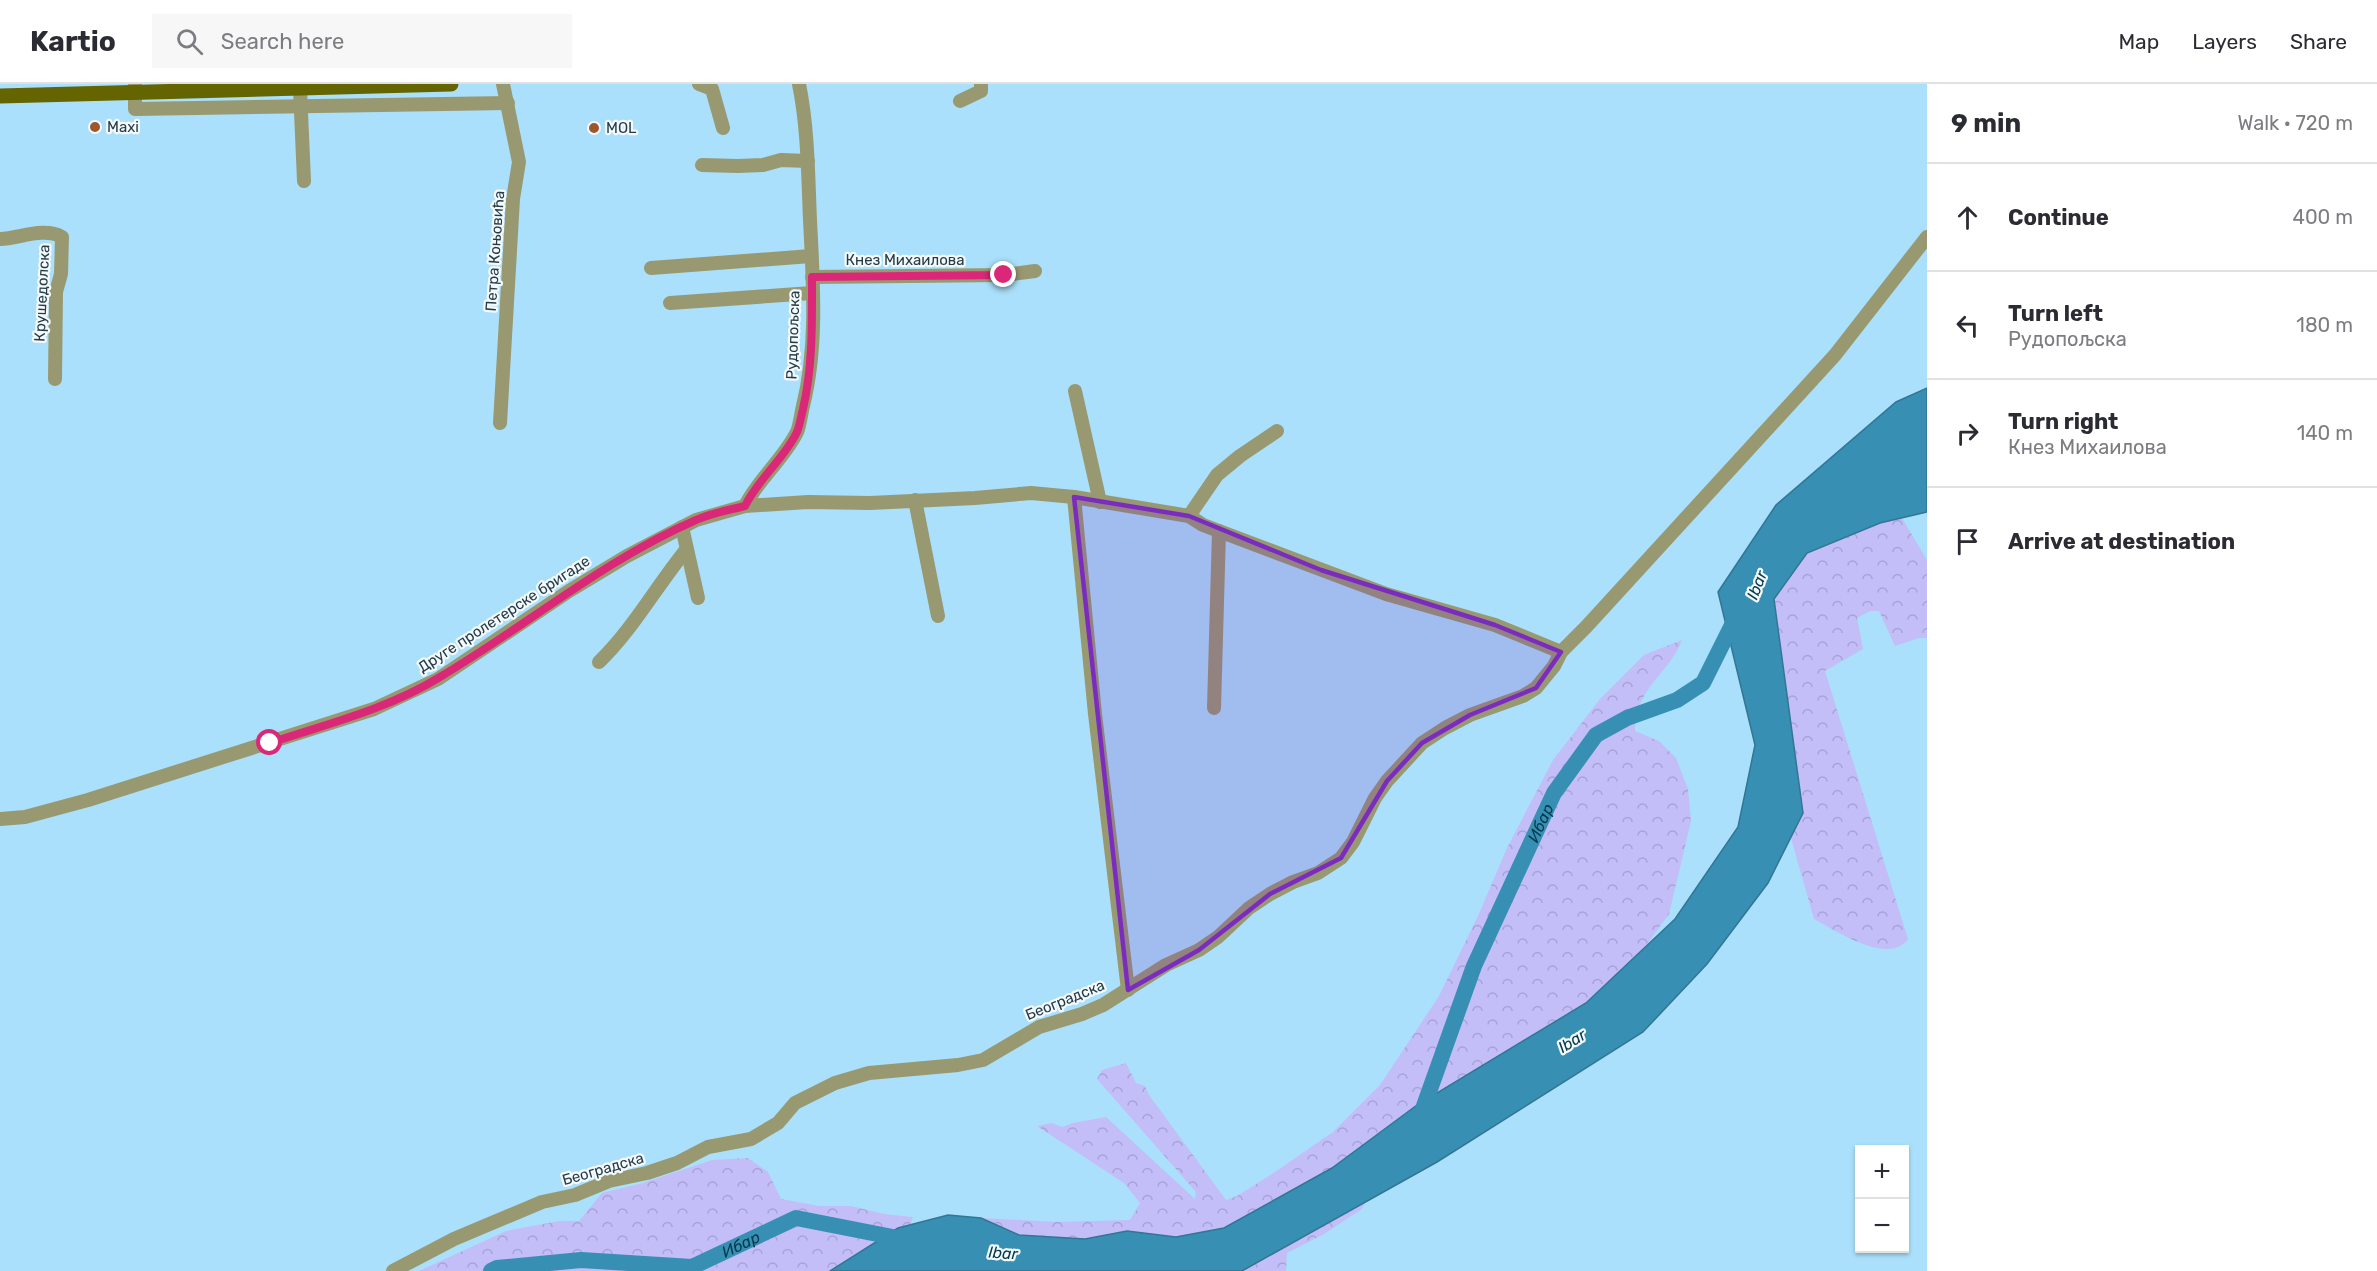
<!DOCTYPE html>
<meta charset="utf-8">
<style>
:root{--surface:#fff;--page:#f7f7f7;--text:#2b2b33;--muted:#7c7c81;--line:#e1e1e2}
body{margin:0;font-family:Rubik,sans-serif;background:var(--page);color:var(--text)}
.controls{position:absolute;right:18px;bottom:18px;display:grid;overflow:hidden;border-radius:0px;box-shadow:0 2px 4px #0004}
.controls button{width:54px;height:54px;display:grid;place-items:center;padding:0;border:0;border-bottom:2px solid var(--line);background:var(--surface);color:var(--text);font:30px sans-serif}
.stop{position:absolute;width:18px;height:18px;margin:-14px;border:4px solid #db2777;border-radius:50%;background:#fff}
.stop.end{background:#db2777;border-color:#fff;box-shadow:0 2px 6px #0008}
.list{margin:0;padding:0;list-style:none}
h2{display:flex;justify-content:space-between;align-items:center;height:78px;margin:0;padding:0 24px;font-size:26px}
h2 small{font-size:20px;font-weight:400;color:var(--muted)}
.list li{display:grid;grid-template-columns:39px 1fr auto;gap:18px;align-items:center;box-sizing:border-box;height:108px;padding:0 24px;border-top:2px solid var(--line)}
.list b{display:block;font-size:22px;white-space:nowrap}
.list p{margin:0;font-size:20px;white-space:nowrap;color:var(--muted)}
.list em{font-size:20px;font-style:normal;color:var(--muted)}
.icon{flex:none;width:33px;height:33px;fill:none;stroke:currentColor;stroke-width:2;stroke-linecap:round;stroke-linejoin:round}
.map{position:relative;flex:none;width:1927px;height:1187px;overflow:hidden}
header{display:flex;align-items:center;gap:36px;box-sizing:border-box;height:84px;padding:0 30px;background:var(--surface);border-bottom:2px solid var(--line)}
header strong{font-size:28px}
nav{display:flex;gap:33px;margin-inline-start:auto;font-size:21px}
.search{width:420px;height:54px;background:var(--page);display:flex;align-items:center;gap:15px;box-sizing:border-box;padding:0 21px;border-radius:0px;color:var(--muted);font-size:22px}
main{display:flex}
aside{flex:1;background:var(--surface)}
.map>svg:first-child{display:block}
.forest{fill:url(#forest-crowns)}
.water{fill:#378fb4;stroke:#327693;stroke-width:1.5}
.lines{fill:none;stroke-linecap:round;stroke-linejoin:round}
.river{stroke:#378fb4;stroke-width:16}
.minor{stroke:#989971;stroke-width:14}
.major{stroke:#646401;stroke-width:15}
.route{stroke:#db2777;stroke-width:8}
.marked{fill:#7b2cbf;fill-opacity:0.2;stroke:#7b2cbf;stroke-width:4.5;stroke-linejoin:round}
.poi-dot{fill:#9c572d;stroke:#f4f9fc;stroke-width:2}
.labels{text-anchor:middle;dominant-baseline:central;stroke-width:4.5;stroke-linejoin:round;paint-order:stroke}
.poi-label{font-size:15px;fill:#253b46;stroke:#f4f9fc;text-anchor:start}
.street-label{font-size:15px;fill:#253b46;stroke:#f4f9fc}
.water-label{font-size:16px;font-style:italic;fill:#03394c;stroke:#f4f9fc}
</style>
<header>
<strong>Kartio</strong>
<div class="search"><svg class="icon" aria-label="search" viewBox="0 0 24 24"><circle cx="10" cy="10" r="6"/><path d="M15 15l6 6"/></svg>Search here</div>
<nav><a>Map</a><a>Layers</a><a>Share</a></nav>
</header>
<main>
<div class="map">
<svg width="1927" height="1187" viewBox="0 0 1927 1187">
<defs>
<pattern id="forest-crowns" width="20" height="18" patternUnits="userSpaceOnUse" patternTransform="scale(1.5)"><rect width="20" height="18" fill="#c3bdf8"/><path d="M2 6a3 3 0 1 1 6 0M12 15a3 3 0 1 1 6 0" fill="none" stroke="#a7a3d6"/></pattern>
</defs>
<rect width="100%" height="100%" fill="#aae0fb"/>
<g class="forest">
<path d="M1902,434L1927,476V554H1919L1895,562L1879,527H1870L1857,534L1863,565L1825,587L1908,855C1889,882 1836,847 1814,835L1791,754L1803,729L1774,515L1807,469L1880,439Z"/>
<path d="M1682,556C1670,589 1634,605 1635,647L1659,657L1676,674L1688,705L1691,737L1669,830L1642,867L1586,919L1417,1021L1332,1084L1224,1144L1176,1153L1128,1147L1085,1155L1019,1151L981,1134L1057,1138L1130,1136L1140,1119L1124,1099L1037,1042L1052,1039L1062,1043L1073,1039L1106,1033L1195,1115L1196,1108L1097,995L1102,986L1126,979L1136,999L1145,1002L1149,1011L1226,1116L1237,1112L1275,1088L1333,1048L1380,1001L1439,912L1478,832L1507,764L1553,676L1600,615L1644,571Z"/>
<path d="M748,1074L768,1088L781,1115L819,1122H851L884,1130L913,1133L910,1141L898,1144L830,1187H419L506,1147L559,1137H579L602,1109L643,1099L712,1076Z"/>
<path d="M1365,1119L1362,1125L1324,1150L1287,1169L1286,1187H1242Z"/>
</g>
<path class="water" d="M1927,304V428L1880,439L1807,469L1774,515L1803,729L1768,799L1707,880L1643,948L1437,1078L1242,1187H830L898,1144L948,1131L981,1134L1019,1151L1085,1155L1127,1147L1176,1153L1224,1144L1332,1084L1417,1021L1586,919L1675,835L1738,743L1755,661L1718,508L1776,421L1896,318Z"/>
<g class="lines">
<g class="river">
<path id="s1" d="M1419,1036L1474,882L1554,709L1596,651L1627,634L1677,616L1703,599L1737,531"/>
<path id="s2" d="M491,1187L497,1184L581,1176L692,1183L796,1134L908,1156"/>
</g>
<g class="minor">
<path d="M135,0V25L508,19"/>
<path d="M699,0L712,5L723,44"/>
<path d="M799,0C808,44 808,91 810,136C813,197 818,262 803,322C801,330 800,341 797,348C783,376 758,395 745,422L808,418L870,419L975,414L1031,409L1074,413L1189,432L1203,441L1386,510L1495,541L1561,568"/>
<path d="M300,5L304,97"/>
<path d="M960,17L981,7V0"/>
<path d="M702,81L738,82L763,81L781,76L808,77"/>
<path d="M0,155C20,154 44,143 62,153L61,190L56,208L55,295"/>
<path d="M651,184L811,172"/>
<path d="M812,193L1004,191L1035,187"/>
<path d="M670,219L812,209"/>
<path d="M1075,307L1100,418"/>
<path d="M500,339L513,115L519,78L503,0"/>
<path d="M1074,413L1095,630L1128,906"/>
<path d="M915,416L938,532"/>
<path d="M1189,432L1217,391L1240,372L1277,347"/>
<path d="M682,443L698,514"/>
<path d="M599,578C633,545 656,503 686,466"/>
<path d="M1214,624L1219,447"/>
<path d="M0,735L25,733L88,716L374,625L438,595L569,507L627,472L696,436L745,422"/>
<path d="M393,1187L454,1155L542,1118L575,1111L609,1097L647,1089L677,1079L708,1063L751,1055L778,1039L795,1019L835,999L869,989L958,981L983,976L1039,943L1082,930L1103,921L1166,881L1199,866L1218,853L1249,824L1270,810L1293,798L1318,789L1341,774L1353,758L1375,714L1387,697L1422,659L1445,644L1470,631L1523,612L1536,604L1554,582L1561,568L1586,543L1835,271L1927,153"/>
</g>
<path class="major" d="M0,12L451,0"/>
</g>
<g class="lines">
<path class="route" d="M270,659C327,640 388,625 440,593C526,542 604,476 696,436C711,429 729,426 745,422C758,395 784,375 797,348C800,341 801,332 803,325C813,282 812,238 812,193L1004,191"/>
</g>
<path class="marked" d="M1074,413L1189,432L1321,486L1495,541L1561,568L1536,604L1470,631L1422,659L1387,697L1341,774L1270,810L1199,866L1128,906Z"/>
<g class="poi-dot">
<circle cx="95" cy="43" r="6"/>
<circle cx="594" cy="44" r="6"/>
</g>
<g class="labels">
<g class="poi-label">
<text x="107" y="43">Maxi</text>
<text x="606" y="44">MOL</text>
</g>
<g class="street-label">
<text transform="translate(495 167) rotate(-86)">Петра Коњовића</text>
<text x="905" y="176">Кнез Михаилова</text>
<text transform="translate(42 209) rotate(-87)">Крушедолска</text>
<text transform="translate(793 251) rotate(-88)">Рудопољска</text>
<text transform="translate(504 530) rotate(-33)">Друге пролетерске бригаде</text>
<text transform="translate(1065 916) rotate(-22)">Београдска</text>
<text transform="translate(603 1085) rotate(-16)">Београдска</text>
</g>
<g class="water-label">
<text transform="translate(1757 501) rotate(-69)">Ibar</text>
<text stroke="none"><textPath href="#s1" startOffset="321">Ибар</textPath></text>
<text transform="translate(1572 957) rotate(-32)">Ibar</text>
<text stroke="none"><textPath href="#s2" startOffset="256">Ибар</textPath></text>
<text transform="translate(1003 1169) rotate(4)">Ibar</text>
</g>
</g>
</svg>
<div class="controls">
<button>+</button>
<button>−</button>
</div>
<div class="stop" style="left:270px;top:659px"></div>
<div class="stop end" style="left:1004px;top:191px"></div>
</div>
<aside>
<h2>9 min<small>Walk · 720 m</small></h2>
<ul class="list">
<li><svg class="icon" aria-label="ahead" viewBox="0 0 24 24"><path d="M12 20V5M6 11l6-6 6 6"/></svg><div><b>Continue</b></div><em>400 m</em></li>
<li><svg class="icon" aria-label="left" viewBox="0 0 24 24"><path d="M17 20v-9H6M10 6l-5 5 5 5"/></svg><div><b>Turn left</b><p>Рудопољска</p></div><em>180 m</em></li>
<li><svg class="icon" aria-label="right" viewBox="0 0 24 24"><path d="M7 20v-9h11M14 6l5 5-5 5"/></svg><div><b>Turn right</b><p>Кнез Михаилова</p></div><em>140 m</em></li>
<li><svg class="icon" aria-label="arrive" viewBox="0 0 24 24"><path d="M6 21V4h12l-3 4 3 4H6"/></svg><div><b>Arrive at destination</b></div></li>
</ul>
</aside>
</main>
